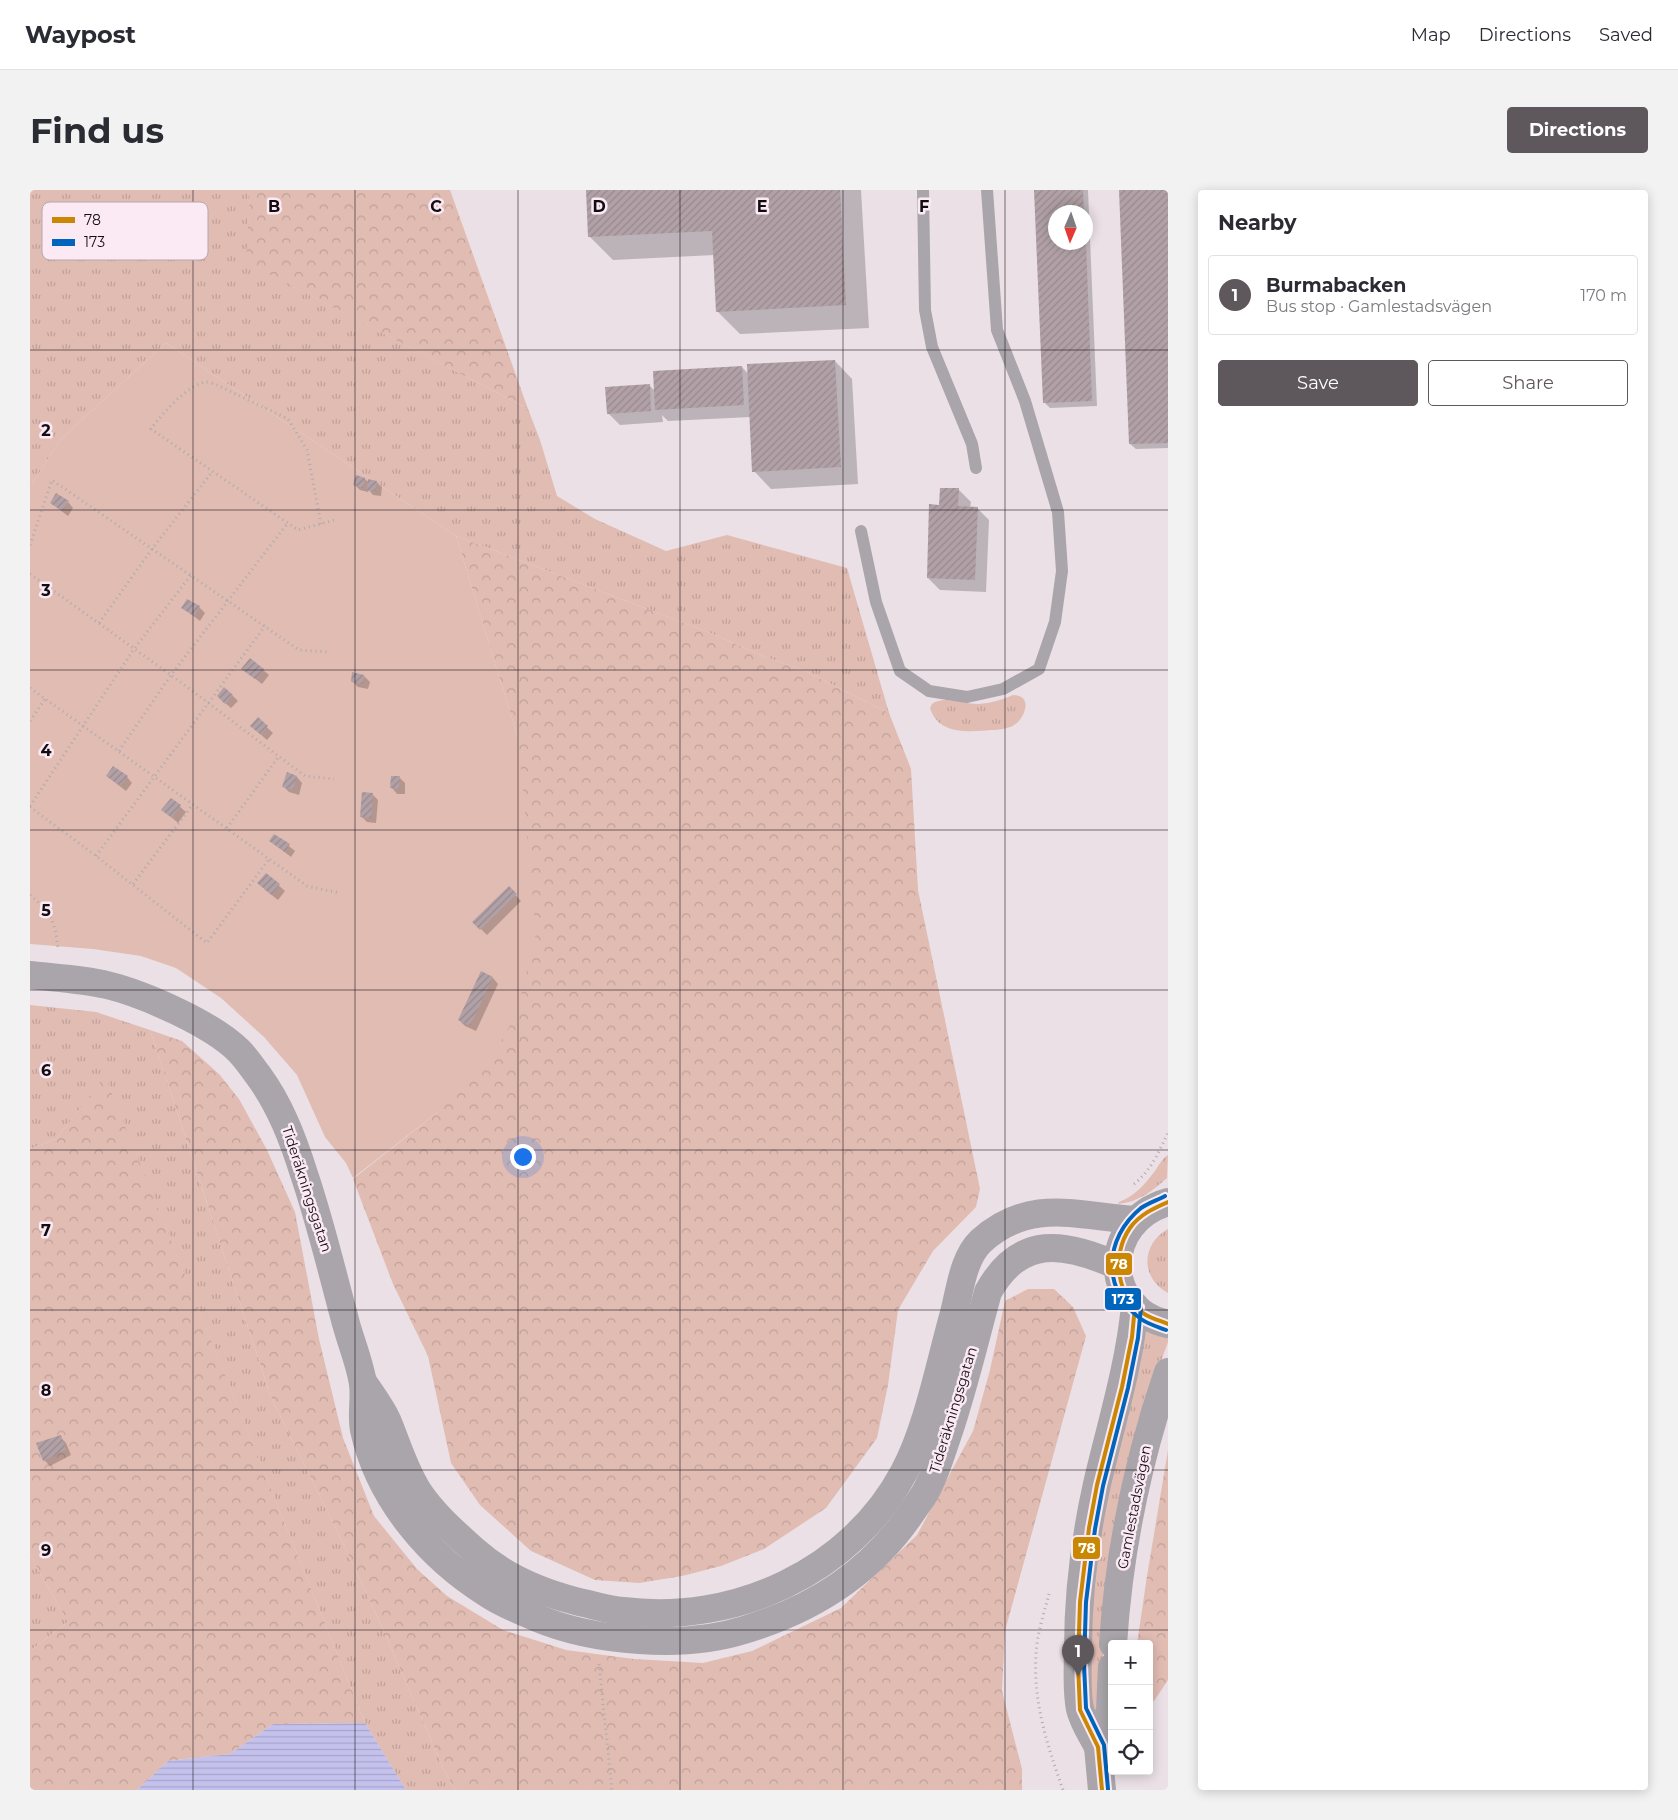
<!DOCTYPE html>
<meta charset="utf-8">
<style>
:root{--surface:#fff;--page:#f2f2f3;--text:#2b2b33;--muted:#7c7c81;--line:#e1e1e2;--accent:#5e575b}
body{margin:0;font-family:Montserrat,sans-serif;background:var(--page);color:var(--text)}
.controls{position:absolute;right:15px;bottom:15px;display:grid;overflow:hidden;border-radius:5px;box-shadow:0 2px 12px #0003}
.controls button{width:45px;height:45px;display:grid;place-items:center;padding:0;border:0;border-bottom:1px solid var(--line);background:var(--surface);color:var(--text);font:25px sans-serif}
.compass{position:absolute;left:1018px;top:15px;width:45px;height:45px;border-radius:50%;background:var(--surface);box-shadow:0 2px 12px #0003;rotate:182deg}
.you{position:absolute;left:492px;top:966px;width:18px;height:18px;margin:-12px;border:4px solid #fff;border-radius:50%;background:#1a73e8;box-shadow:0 0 0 8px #1a73e833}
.badge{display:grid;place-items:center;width:32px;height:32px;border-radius:50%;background:var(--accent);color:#fff;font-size:16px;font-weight:700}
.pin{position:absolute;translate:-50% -41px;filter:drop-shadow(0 1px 2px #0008)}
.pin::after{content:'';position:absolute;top:26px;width:18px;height:15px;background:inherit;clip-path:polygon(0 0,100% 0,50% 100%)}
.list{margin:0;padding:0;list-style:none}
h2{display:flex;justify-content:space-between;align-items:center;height:65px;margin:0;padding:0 20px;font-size:21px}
h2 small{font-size:16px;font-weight:400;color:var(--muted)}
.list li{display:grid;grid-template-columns:32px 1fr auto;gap:15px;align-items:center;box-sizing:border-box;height:80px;margin:0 10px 10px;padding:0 10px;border:1px solid var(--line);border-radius:5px}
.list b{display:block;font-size:19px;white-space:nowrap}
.list p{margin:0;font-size:16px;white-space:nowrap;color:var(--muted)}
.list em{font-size:16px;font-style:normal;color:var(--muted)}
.actions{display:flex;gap:10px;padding:15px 20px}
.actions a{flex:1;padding:11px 0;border:1px solid var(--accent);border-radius:5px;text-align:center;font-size:18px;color:var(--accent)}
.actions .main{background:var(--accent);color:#fff}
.icon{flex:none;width:28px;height:28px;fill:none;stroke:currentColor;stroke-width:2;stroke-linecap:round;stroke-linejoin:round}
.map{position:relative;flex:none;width:1138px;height:1600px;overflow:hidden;border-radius:5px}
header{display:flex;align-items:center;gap:30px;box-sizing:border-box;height:70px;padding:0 25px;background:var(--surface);border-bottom:1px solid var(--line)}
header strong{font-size:24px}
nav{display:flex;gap:28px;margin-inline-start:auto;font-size:18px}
.intro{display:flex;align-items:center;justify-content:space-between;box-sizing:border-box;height:120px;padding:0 30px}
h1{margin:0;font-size:35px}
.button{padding:12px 22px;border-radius:5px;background:var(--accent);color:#fff;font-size:18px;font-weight:700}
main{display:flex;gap:30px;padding:0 30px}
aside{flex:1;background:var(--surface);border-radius:5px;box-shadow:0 2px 12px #0003}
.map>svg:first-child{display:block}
.grass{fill:url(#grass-tufts)}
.forest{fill:url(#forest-crowns)}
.garden{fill:#e1bcb3}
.water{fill:url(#water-rules)}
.shadow{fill:#0003;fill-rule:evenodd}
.building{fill:url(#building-hatch)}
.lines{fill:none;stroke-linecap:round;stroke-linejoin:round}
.path{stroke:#aeaaad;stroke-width:3;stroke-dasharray:1 4;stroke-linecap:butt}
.service{stroke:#a9a5aa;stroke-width:12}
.tertiary{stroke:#a9a5aa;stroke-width:28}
.bus-1-casing{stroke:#fbe9f4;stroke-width:8}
.bus-2-casing{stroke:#fbe9f4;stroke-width:8}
.bus-1{stroke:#c98703;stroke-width:4}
.bus-2{stroke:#0065bd;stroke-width:4}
.grid{fill:none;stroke:#120d10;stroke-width:1;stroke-opacity:0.55}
.labels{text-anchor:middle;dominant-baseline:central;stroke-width:5;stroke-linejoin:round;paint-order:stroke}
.street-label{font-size:14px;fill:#120d10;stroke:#fbe9f4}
.key{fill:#fbe9f4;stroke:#b5a7b0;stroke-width:1}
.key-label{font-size:14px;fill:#120d10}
.grid-label{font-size:16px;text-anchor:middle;font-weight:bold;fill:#120d10;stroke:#fbe9f4;stroke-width:5;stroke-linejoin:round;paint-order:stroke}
.line-badge{stroke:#fbe9f4;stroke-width:2}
.badge-label{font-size:14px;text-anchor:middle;font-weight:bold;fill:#fff}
</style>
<header>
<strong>Waypost</strong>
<nav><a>Map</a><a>Directions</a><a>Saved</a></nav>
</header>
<div class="intro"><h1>Find us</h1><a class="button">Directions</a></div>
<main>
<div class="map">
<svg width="1138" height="1600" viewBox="0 0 1138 1600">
<defs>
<pattern id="grass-tufts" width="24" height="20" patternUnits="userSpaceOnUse" patternTransform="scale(1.25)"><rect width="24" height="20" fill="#e1bcb3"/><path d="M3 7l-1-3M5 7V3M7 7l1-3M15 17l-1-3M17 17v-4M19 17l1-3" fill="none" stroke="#c0a099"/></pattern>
<pattern id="forest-crowns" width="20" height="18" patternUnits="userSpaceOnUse" patternTransform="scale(1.25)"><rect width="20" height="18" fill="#e1bcb3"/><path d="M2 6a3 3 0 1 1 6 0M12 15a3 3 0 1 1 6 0" fill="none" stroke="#c0a099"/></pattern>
<pattern id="water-rules" width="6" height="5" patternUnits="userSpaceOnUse" patternTransform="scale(1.25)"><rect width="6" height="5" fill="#c4c2ec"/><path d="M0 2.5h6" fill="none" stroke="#a7a6c9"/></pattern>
<pattern id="building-hatch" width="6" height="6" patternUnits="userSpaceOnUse" patternTransform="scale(1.25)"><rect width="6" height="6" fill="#b1a1a6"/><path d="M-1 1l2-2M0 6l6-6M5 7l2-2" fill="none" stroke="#97898e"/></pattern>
</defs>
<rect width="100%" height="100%" fill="#eae0e6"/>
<g class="grass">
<path d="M0,0H220L217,72L498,219L510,250L527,306L565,329L636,361L697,345L817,378L859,523L775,481L733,466L680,443L426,346L136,153L31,249L0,297Z"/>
<path d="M983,505C1002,505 996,525 987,533C980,539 969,540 961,540C939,542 908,545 900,518L902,514C913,505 934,514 948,514C961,513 972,510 983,505Z"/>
<path d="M0,815L66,822L120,840L241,1207L312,1351L353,1439L413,1578L425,1600H376L335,1533L75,887L26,949L0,959Z"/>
<path d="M1138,965L1137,988C1122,1001 1109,1012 1088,1014L1089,1012C1105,1006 1115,994 1125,981C1129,975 1132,969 1138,965Z"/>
<path d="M1138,1039V1103C1110,1088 1111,1054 1138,1039Z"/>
<path d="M1116,1139L1138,1146V1152L1126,1185L1075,1421L1071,1516L1067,1526L1060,1515L1058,1469L1066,1362L1096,1215Z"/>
<path d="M0,1365L38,1432L0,1461Z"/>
</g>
<g class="forest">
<path d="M220,0H420L498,219L216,72Z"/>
<path d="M426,346L680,443L733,466L775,481L859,523L881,579L888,700L950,999L946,1017L903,1061L868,1120L858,1195L847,1248L796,1318L734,1359L691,1376L652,1386L609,1393L565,1390L501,1361L450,1315L421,1273L398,1166L363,1094L323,989L409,921L488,548Z"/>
<path d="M120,840L152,851L189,884L209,909L237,960L265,1022L289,1149L313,1248L344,1326L387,1379L417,1406L473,1440L536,1460L604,1469L673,1473L722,1461L811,1418L887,1345L943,1241L960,1180L975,1111L998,1099H1024L1043,1117L1056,1146L975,1441L972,1501L992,1579V1600H425L413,1578L353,1439L312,1351L241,1207Z"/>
<path d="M75,886L335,1533L243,1534L200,1564L138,1571L107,1600H0V1461L38,1432L0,1365V959L26,949Z"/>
<path d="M1138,1260V1490L1124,1511L1119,1510V1454H1107L1117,1386Z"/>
</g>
<path class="garden" d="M136,153L426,346L488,548L506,743L486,825L455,878L409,921L323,988L316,973L295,947L267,885L234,847L191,808L146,778L111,766L63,759L0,754V297L31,249Z"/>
<path class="water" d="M335,1533L376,1600H107L138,1571L200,1564L243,1534Z"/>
<g class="shadow">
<path d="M557,0H831L839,138L710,144L687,121L684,65L583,70L560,47Z"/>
<path d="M1005,0H1058L1067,216L1020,218L1014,212ZM1026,22H1056V52H1026Z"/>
<path d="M1090,0H1138V258L1106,259L1100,254Z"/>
<path d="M805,171L822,189L828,294L741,299L724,281L721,227L638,231L632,225L633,232L590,235L578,223L619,195L625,201L712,177L719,185Z"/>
<path d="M326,286L335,289L339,293L346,292L352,297L351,306L343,305L339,300L338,302L330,300L324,294Z"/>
<path d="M929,300L941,312L940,318H947L959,330L956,402L910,400L898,388L910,316Z"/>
<path d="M38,312L43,318L38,326L21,313Z"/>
<path d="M169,417L175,423L170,431L153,418Z"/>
<path d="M233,480L239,485L232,494L219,484Z"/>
<path d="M334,486L340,492L338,499L328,497L322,491Z"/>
<path d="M202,505L208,511L201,518L194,512Z"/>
<path d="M228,529L243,543L237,550L228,542Z"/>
<path d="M258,584L267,587L272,593L269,605L259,602L254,597Z"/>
<path d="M77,586L97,587L102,593L96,601Z"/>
<path d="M370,588L375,593V604H367L362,598Z"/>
<path d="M342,604L348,610L346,633L337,632L331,626Z"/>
<path d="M141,609L156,622L148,633L133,620Z"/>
<path d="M245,645L265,661L261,667L240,651Z"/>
<path d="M236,684L255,701L248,710L234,699Z"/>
<path d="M479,698L491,711L457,745L444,732Z"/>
<path d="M452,783L463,788L468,794L446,841L435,836L429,830Z"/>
<path d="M30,1247L36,1253L41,1265L20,1276L14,1270Z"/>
</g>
<g class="building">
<path d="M556,0H810L816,115L686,122L682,41L558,47Z"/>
<path d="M1004,0H1053L1054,22H1026V52H1056L1062,211L1013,213Z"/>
<path d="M1089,0H1138V253L1099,254Z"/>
<path d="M805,170L811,277L722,282L717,174Z"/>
<path d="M712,176L714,215L625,220L623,181Z"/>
<path d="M620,194L621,221L577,224L575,197Z"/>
<path d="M326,285L335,288L333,298L323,295Z"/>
<path d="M338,289L347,291L345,301L336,300Z"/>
<path d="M910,298H929L928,316L948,317L945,390L897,388L899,314L909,315Z"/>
<path d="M26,303L39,311L32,321L20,313Z"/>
<path d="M157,409L170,416L164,426L151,418Z"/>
<path d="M220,468L234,479L225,489L211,479Z"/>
<path d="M322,482L334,485L333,494L321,492Z"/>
<path d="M194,497L203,505L195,514L187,506Z"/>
<path d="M228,527L238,536L231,545L220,536Z"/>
<path d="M83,576L98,586L90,596L76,586Z"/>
<path d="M257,582L267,586L263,600L252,597Z"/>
<path d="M361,586H370L369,599L360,598Z"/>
<path d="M332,602L343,603L341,628L330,627Z"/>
<path d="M141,608L151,615L142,628L131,620Z"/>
<path d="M244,644L260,654L255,662L239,651Z"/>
<path d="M236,683L250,694L242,705L227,693Z"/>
<path d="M479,696L487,704L450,740L442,732Z"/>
<path d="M451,781L463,787L440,836L428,830Z"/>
<path d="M31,1245L36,1260L27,1263V1265L13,1271L6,1253Z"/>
</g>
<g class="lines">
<g class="path">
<path d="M291,334L277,260L258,229L187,195C184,194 179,192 176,192C157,195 131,225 121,239L268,340L305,330"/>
<path d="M0,355L22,290L269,460L300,462"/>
<path d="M0,384L141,485L275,586L304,589"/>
<path d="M69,433L122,359L182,282"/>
<path d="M0,498L277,696L309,703"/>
<path d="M0,531L15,509"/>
<path d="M89,561L141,485L257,334"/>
<path d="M0,616L104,459L161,385"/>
<path d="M0,617L66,666L177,753L239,669"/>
<path d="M197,638L249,566"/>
<path d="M66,666L235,436"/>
<path d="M103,694L163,614"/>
<path d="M0,705C21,722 26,733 28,760"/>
<path d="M1104,994C1121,981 1129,961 1138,943"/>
<path d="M1019,1404C1014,1423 1007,1444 1006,1464C1003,1513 1017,1554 1033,1600"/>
<path d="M569,1474L582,1600"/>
</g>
<g class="service">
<path d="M893,0L895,120L902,157L942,254L946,278"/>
<path d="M831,341L846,412L870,481L899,501L937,507L973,499L1009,479L1025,432L1032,381L1028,322L995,211L967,140L957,0"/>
</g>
<g class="tertiary">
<path d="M0,785C26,788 52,789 77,795C114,804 182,834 209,861C216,868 222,877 228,885C250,915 263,949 274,984C290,1031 301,1078 314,1126C319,1148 330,1172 333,1194C335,1209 331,1225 334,1240C349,1309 400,1368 458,1404C473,1414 491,1421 507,1428C564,1452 655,1459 714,1440C784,1419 841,1383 882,1322C888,1313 895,1305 899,1295C907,1279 912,1261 918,1244C934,1197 945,1149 958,1102C990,1044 1035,1052 1088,1076"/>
<path d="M1138,1012C1072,1031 1070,1119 1138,1134"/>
<path d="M333,1192C341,1204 351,1217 357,1230C367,1254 374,1279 388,1301C403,1324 425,1343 445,1361C474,1387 513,1403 549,1412C564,1415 578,1420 593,1421C704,1435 821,1382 874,1282C898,1237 910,1172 924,1123C930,1100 933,1068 951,1051C1000,1007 1047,1026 1105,1030"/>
<path d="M1083,1454C1089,1362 1108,1269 1138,1182"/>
<path d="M1068,1557C1062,1545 1053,1532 1050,1519C1046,1500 1048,1478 1048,1459C1048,1403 1055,1348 1067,1294C1081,1234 1099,1177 1105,1116"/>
<path d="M1072,1600L1068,1557L1080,1520L1082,1477"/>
</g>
<g class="bus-1-casing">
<g id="bus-1">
<path d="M1138,1012C1124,1018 1109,1025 1100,1038C1081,1065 1086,1108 1116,1125C1123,1129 1131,1131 1138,1134"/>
<path d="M1072,1600L1068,1557L1050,1520L1048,1474L1050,1412L1059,1338L1067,1295L1092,1197L1102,1147L1105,1116"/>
</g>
</g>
<g class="bus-2-casing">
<g id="bus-2">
<path d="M1135,1006C1128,1010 1118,1013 1111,1018C1074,1048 1071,1100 1111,1129C1118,1134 1128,1137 1136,1140"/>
<path d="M1078,1599L1074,1555L1056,1518L1054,1474L1056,1412L1065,1339L1073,1296L1098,1198L1108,1148L1111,1117"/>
</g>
</g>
<use href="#bus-1" class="bus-1"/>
<use href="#bus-2" class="bus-2"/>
</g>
<path class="grid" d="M163,0V1600M325,0V1600M488,0V1600M650,0V1600M813,0V1600M975,0V1600M0,160H1138M0,320H1138M0,480H1138M0,640H1138M0,800H1138M0,960H1138M0,1120H1138M0,1280H1138M0,1440H1138"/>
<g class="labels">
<g class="street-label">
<text transform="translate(277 999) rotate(72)">Tideräkningsgatan</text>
<text transform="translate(923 1220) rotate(-73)">Tideräkningsgatan</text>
<text transform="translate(1104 1317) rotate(-79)">Gamlestadsvägen</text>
</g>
</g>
<rect x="12" y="12" width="166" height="58" rx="8" class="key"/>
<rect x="22" y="27" width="23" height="6" fill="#c98703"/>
<rect x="22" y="49" width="23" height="7" fill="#0065bd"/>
<g class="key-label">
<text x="54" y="35">78</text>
<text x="54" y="57">173</text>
</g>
<g class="grid-label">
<text x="244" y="22">B</text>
<text x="406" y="22">C</text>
<text x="569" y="22">D</text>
<text x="732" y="22">E</text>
<text x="894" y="22">F</text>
<text x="16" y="246">2</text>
<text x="16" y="406">3</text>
<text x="16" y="566">4</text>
<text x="16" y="726">5</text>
<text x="16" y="886">6</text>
<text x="16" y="1046">7</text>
<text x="16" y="1206">8</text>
<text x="16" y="1366">9</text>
</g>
<g class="line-badge">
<rect x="1075" y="1062" width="28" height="24" rx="5" fill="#c98703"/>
<rect x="1074" y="1097" width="38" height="24" rx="5" fill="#0065bd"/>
<rect x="1042" y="1346" width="29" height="24" rx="5" fill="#c98703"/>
</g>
<g class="badge-label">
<text x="1089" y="1079">78</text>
<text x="1093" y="1114">173</text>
<text x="1057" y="1363">78</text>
</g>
</svg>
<div class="controls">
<button>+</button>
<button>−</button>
<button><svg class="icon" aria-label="locate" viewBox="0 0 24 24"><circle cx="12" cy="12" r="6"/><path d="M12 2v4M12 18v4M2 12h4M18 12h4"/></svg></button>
</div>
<svg class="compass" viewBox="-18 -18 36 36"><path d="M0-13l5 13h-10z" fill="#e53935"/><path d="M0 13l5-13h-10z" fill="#7c7c81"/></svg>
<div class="you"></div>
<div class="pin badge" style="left:1048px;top:1486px">1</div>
</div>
<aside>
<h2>Nearby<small></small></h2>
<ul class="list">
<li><span class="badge">1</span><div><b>Burmabacken</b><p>Bus stop · Gamlestadsvägen</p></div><em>170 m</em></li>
</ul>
<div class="actions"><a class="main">Save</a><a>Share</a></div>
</aside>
</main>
